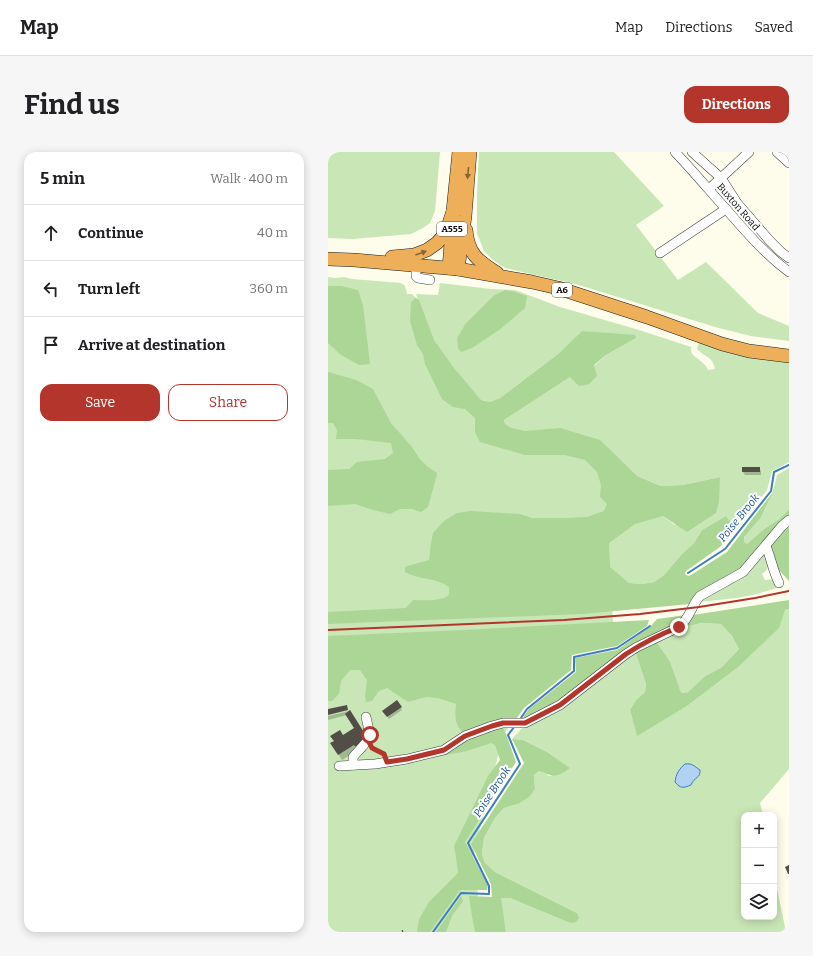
<!DOCTYPE html>
<meta charset="utf-8">
<style>
:root{--surface:#fff;--page:#f6f6f6;--text:#202124;--muted:#757577;--line:#e0e0e0;--accent:#b3352b}
body{margin:0;font-family:Bitter,serif;background:var(--page);color:var(--text)}
.controls{position:absolute;right:12px;bottom:12px;display:grid;overflow:hidden;border-radius:8px;box-shadow:0 2px 10px #0003}
.controls button{width:36px;height:36px;display:grid;place-items:center;padding:0;border:0;border-bottom:1px solid var(--line);background:var(--surface);color:var(--text);font:20px sans-serif}
.stop{position:absolute;width:12px;height:12px;margin:-9px;border:3px solid #b3352b;border-radius:50%;background:#fff}
.stop.end{background:#b3352b;border-color:#fff;box-shadow:0 1px 4px #0008}
.list{margin:0;padding:0;list-style:none}
h2{display:flex;justify-content:space-between;align-items:center;height:52px;margin:0;padding:0 16px;font-size:17px}
h2 small{font-size:13px;font-weight:400;color:var(--muted)}
.list li{display:grid;grid-template-columns:26px 1fr auto;gap:12px;align-items:center;box-sizing:border-box;height:56px;padding:0 16px;border-top:1px solid var(--line)}
.list b{display:block;font-size:15px;white-space:nowrap}
.list em{font-size:13px;font-style:normal;color:var(--muted)}
.actions{display:flex;gap:8px;padding:12px 16px}
.actions a{flex:1;padding:9px 0;border:1px solid var(--accent);border-radius:12px;text-align:center;font-size:14px;color:var(--accent)}
.actions .main{background:var(--accent);color:#fff}
.icon{flex:none;width:22px;height:22px;fill:none;stroke:currentColor;stroke-width:2;stroke-linecap:round;stroke-linejoin:round}
.map{position:relative;flex:none;width:461px;height:780px;overflow:hidden;border-radius:12px}
header{display:flex;align-items:center;gap:24px;box-sizing:border-box;height:56px;padding:0 20px;background:var(--surface);border-bottom:1px solid var(--line)}
header strong{font-size:19px}
nav{display:flex;gap:22px;margin-inline-start:auto;font-size:14px}
.intro{display:flex;align-items:center;justify-content:space-between;box-sizing:border-box;height:96px;padding:0 24px}
h1{margin:0;font-size:28px}
.button{padding:10px 18px;border-radius:12px;background:var(--accent);color:#fff;font-size:14px;font-weight:700}
main{display:flex;gap:24px;padding:0 24px}
aside{flex:1;background:var(--surface);border-radius:12px;box-shadow:0 2px 10px #0003}
.map>svg:first-child{display:block}
.green{fill:#c9e6b6;fill-rule:evenodd}
.forest{fill:#abd696}
.water{fill:#b1d2f2;stroke:#3c7ec6}
.shadow{fill:#0003}
.lines{fill:none;stroke-linecap:round;stroke-linejoin:round}
.stream{stroke:#3c7ec6;stroke-width:2}
.building{fill:#534d48}
.minor-casing{stroke:#3e3e3e;stroke-width:10}
.highway-casing{stroke:#1c1c1c;stroke-width:14}
.path{stroke:#2d2d2d;stroke-width:1;stroke-dasharray:4 2;stroke-linecap:butt}
.minor{stroke:#fff;stroke-width:9}
.highway{stroke:#edaf59;stroke-width:13}
.rail{stroke:#b3352b;stroke-width:2}
.oneway{fill:#876536}
.route{stroke:#b3352b;stroke-width:5}
.labels{text-anchor:middle;dominant-baseline:central;stroke-width:4;stroke-linejoin:round;paint-order:stroke}
.shield{fill:#fff;stroke:#545454;stroke-width:1}
.shield-label{font-size:9px;font-weight:bold;fill:#0b0b0b}
.street-label{font-size:10px;fill:#0b0b0b;stroke:#fff}
.water-label{font-size:11px;font-style:italic;fill:#1c5195;stroke:#fff}
</style>
<header>
<strong>Map</strong>
<nav><a>Map</a><a>Directions</a><a>Saved</a></nav>
</header>
<div class="intro"><h1>Find us</h1><a class="button">Directions</a></div>
<main>
<aside>
<h2>5 min<small>Walk · 400 m</small></h2>
<ul class="list">
<li><svg class="icon" aria-label="ahead" viewBox="0 0 24 24"><path d="M12 20V5M6 11l6-6 6 6"/></svg><div><b>Continue</b></div><em>40 m</em></li>
<li><svg class="icon" aria-label="left" viewBox="0 0 24 24"><path d="M17 20v-9H6M10 6l-5 5 5 5"/></svg><div><b>Turn left</b></div><em>360 m</em></li>
<li><svg class="icon" aria-label="arrive" viewBox="0 0 24 24"><path d="M6 21V4h12l-3 4 3 4H6"/></svg><div><b>Arrive at destination</b></div></li>
</ul>
<div class="actions"><a class="main">Save</a><a>Share</a></div>
</aside>
<div class="map">
<svg width="461" height="780" viewBox="0 0 461 780">
<rect width="100%" height="100%" fill="#fefcea"/>
<g class="green">
<path d="M2,0H112L107,59L102,71L95,76L83,82L25,87L0,86V3Z"/>
<path d="M151,0H286L336,54L308,73L350,128L378,110L430,161L461,174V189L423,184L387,175L251,133L177,116L165,108L156,99L149,81V41Z"/>
<path d="M0,125L7,126L16,125L24,127L73,131L77,134L79,142H84L90,148L88,142L110,143L112,131L163,137L187,138L232,155L311,178L363,195C362,205 370,205 376,212C378,214 379,216 380,218L387,217C384,203 377,206 369,197L371,189L461,210V310L444,319L439,338L408,377L398,364L374,378L366,391L354,402L336,423L326,430L314,432L301,431L282,416L286,490L242,500L197,552L175,583L145,705L155,780H0ZM177,138L138,171L166,143ZM254,179L308,186L278,203L266,214L242,225L176,268L177,271L154,248L162,250L172,246L230,202ZM309,324L333,334L355,333L392,325L347,373L335,364Z"/>
<path d="M461,316V357L451,367L436,377L419,392L415,390C416,379 428,373 433,364C441,351 446,337 449,323Z"/>
<path d="M438,399C440,410 444,415 434,422L437,428L446,427L449,431V436L429,442L409,446L370,450Z"/>
<path d="M461,457V617L432,651L435,663H416V765H446V722L457,775L456,780H178L172,746H182L242,771L249,761L167,720L157,711L154,702L156,686L167,666L176,656L190,652L207,637L206,623L211,619L222,624L241,616L219,600L195,588L184,587L195,575L307,499L318,532L317,540L308,548L302,558L309,583L359,554L409,516L457,458Z"/>
<path d="M373,471L393,472L404,484L411,497L394,515L376,525L360,540L354,541L352,538L327,488L354,476Z"/>
</g>
<g class="forest">
<path d="M0,134H13L30,138L35,153L42,212L31,213L13,203L0,191Z"/>
<path d="M177,138L187,140L199,144L197,156L171,178L144,196L133,200L130,196L129,186L138,171L166,143Z"/>
<path d="M88,146L91,148L106,188L126,216L153,248L162,250L172,246L230,202L254,179L307,183L308,186L278,203L266,213L269,224L261,232L251,234L242,225L176,268L177,272L183,276L197,279L232,276L272,288L309,324L333,334L355,333L392,325L391,349L388,361L359,380L335,364L307,372L281,391L282,415L301,431L314,432L326,430L336,423L354,402L366,391L374,378L398,364L408,377L392,395L358,419L357,422L360,424L363,423L399,400L445,340L433,365L416,385V390L419,392L436,377L451,367L461,357V363L451,372L418,414L366,445L363,448L362,452L255,462L0,472V460L78,456L85,448C96,448 113,450 121,443V435C107,425 91,428 77,420V415L83,413L101,408L103,391L105,381L116,369L129,361L143,359L192,362L204,366H237L259,365L276,359L279,352L272,345L273,333L269,320L257,308L237,303H197L152,290L147,280V266L137,257L125,255L114,247L97,212L95,202L89,193L82,169L83,150Z"/>
<path d="M0,220L28,228L45,237L63,271L84,295L91,306L100,315L109,321L108,326L100,355L93,360L84,357H72L62,362L45,358L27,352L0,354V318L21,317L29,310L57,307L65,301L63,291L28,287H8L9,278L5,271H0Z"/>
<path d="M461,371V429L450,417L441,395Z"/>
<path d="M461,448V457L457,458L451,476L409,516L359,554L309,584L302,558L308,548L317,540L318,532L307,499L327,488L342,510L352,538L354,541L360,540L376,525L394,515L411,497L404,484L393,472L373,471L354,476L365,463Z"/>
<path d="M358,463L357,466L212,560L194,567L201,557L248,520L247,506L289,498L323,474L329,467Z"/>
<path d="M321,468L319,474L289,494L244,503L243,518L196,556L189,566L162,572L136,582C126,572 127,565 128,552L110,546L98,545L80,550L59,536L51,539L44,549L38,550L37,544L39,528L32,518H22L13,529L11,542L4,549H0V484L135,478Z"/>
<path d="M174,574L178,582L188,610L137,690L160,733L159,738H132L102,780H89L91,767L101,750L130,721L128,705L126,694L160,624L172,608L167,593L163,591L139,599L112,604L111,602L139,586Z"/>
<path d="M184,587L195,588L219,600L242,616C228,626 226,625 211,619L206,623L207,637L201,645L190,652L176,656L167,666L156,686L154,702L157,711L167,720L249,761L251,766L248,770L242,771L182,746H173L178,780H147L144,764L141,744L164,745L163,732L143,692L196,611Z"/>
<path d="M133,744L135,749L124,764L118,780H108Z"/>
</g>
<path class="water" d="M357,612C364,611 366,614 372,618C373,626 366,625 363,633C355,636 353,637 347,630C348,622 351,617 357,612Z"/>
<g class="shadow">
<path d="M431,316L433,319V323H417L415,320Z"/>
<path d="M69,550L74,558L61,567L56,559Z"/>
<path d="M21,559L38,584L28,591L36,595L38,599L33,602L30,598L14,608L7,597L27,577L19,563L0,568V564Z"/>
</g>
<g class="lines">
<g class="stream">
<path d="M360,421L397,397L443,339L446,320L461,313"/>
<path d="M191,569L199,557L246,519V505L289,496L322,474"/>
<path d="M105,780L133,741L161,742V734L140,691L192,612L180,583L187,574"/>
</g>
</g>
<g class="building">
<rect x="414" y="315" width="18" height="5"/>
<path d="M69,548L74,555L59,565L54,559Z"/>
<path d="M19,553L20,558L0,563V557Z"/>
<path d="M22,558L39,585L33,589L35,592L29,596L26,593L10,603L2,591L6,589L2,584L12,578L15,583L26,576L17,562Z"/>
<path d="M461,713V722H460L457,715Z"/>
</g>
<g class="lines">
<g class="minor-casing">
<g id="minor">
<path d="M347,0C365,19 381,38 398,57C418,80 437,102 461,120"/>
<path d="M364,0L393,26L409,51L441,88L453,100L461,106"/>
<path d="M449,0L461,11"/>
<path d="M381,37L421,0"/>
<path d="M332,101L398,57"/>
<path d="M88,113V124L90,126L102,128"/>
<path d="M438,394C443,406 445,419 451,431"/>
<path d="M25,613V605L42,586V583L38,565"/>
<path d="M11,614L47,612L79,607L116,598L137,584L164,574L175,571H197L232,553L298,502L309,495L351,475C362,466 363,454 372,444L415,420L454,374L461,368"/>
</g>
</g>
<g class="highway-casing">
<g id="highway">
<path d="M138,78C140,102 150,109 169,121"/>
<path d="M64,105L86,103L99,98L109,91L118,81L125,59"/>
<path d="M0,107L26,108L130,117L204,130L230,136L319,165L394,192L421,199L461,204"/>
<path d="M121,116L124,79L125,59L131,0"/>
<path d="M130,117L137,64L142,0"/>
</g>
</g>
<g class="path">
<path d="M43,595L44,596L56,602"/>
<path d="M74,778L75,780"/>
</g>
<use href="#minor" class="minor"/>
<use href="#highway" class="highway"/>
<path class="rail" d="M0,478L236,468L312,462L371,455L427,446L461,439"/>
</g>
<defs><path id="oneway-solid" d="M-6-.8H1V-3.2L6.5 0L1 3.2V.8H-6Z"/></defs>
<g class="oneway">
<use href="#oneway-solid" transform="translate(140 21) rotate(95)"/>
<use href="#oneway-solid" transform="translate(93 101) rotate(-20)"/>
</g>
<g class="lines">
<path class="route" d="M42,583L40,588L44,596L56,602L59,610L79,607L116,598L137,584L164,574L175,571H197L232,553L298,502C315,491 333,482 351,475"/>
</g>
<g class="labels">
<g class="shield">
<rect x="109" y="70" width="30" height="14" rx="3"/>
<rect x="224" y="131" width="20" height="14" rx="3"/>
</g>
<g class="shield-label">
<text x="124" y="77">A555</text>
<text x="234" y="138">A6</text>
</g>
<g class="street-label">
<text transform="translate(410 55) rotate(49)">Buxton Road</text>
</g>
<g class="water-label">
<text transform="translate(411 366) rotate(-51)">Poise Brook</text>
<text transform="translate(164 640) rotate(-57)">Poise Brook</text>
</g>
</g>
</svg>
<div class="controls">
<button>+</button>
<button>−</button>
<button><svg class="icon" aria-label="layers" viewBox="0 0 24 24"><path d="M12 4l9 5-9 5-9-5zM3 14l9 5 9-5"/></svg></button>
</div>
<div class="stop" style="left:42px;top:583px"></div>
<div class="stop end" style="left:351px;top:475px"></div>
</div>
</main>
